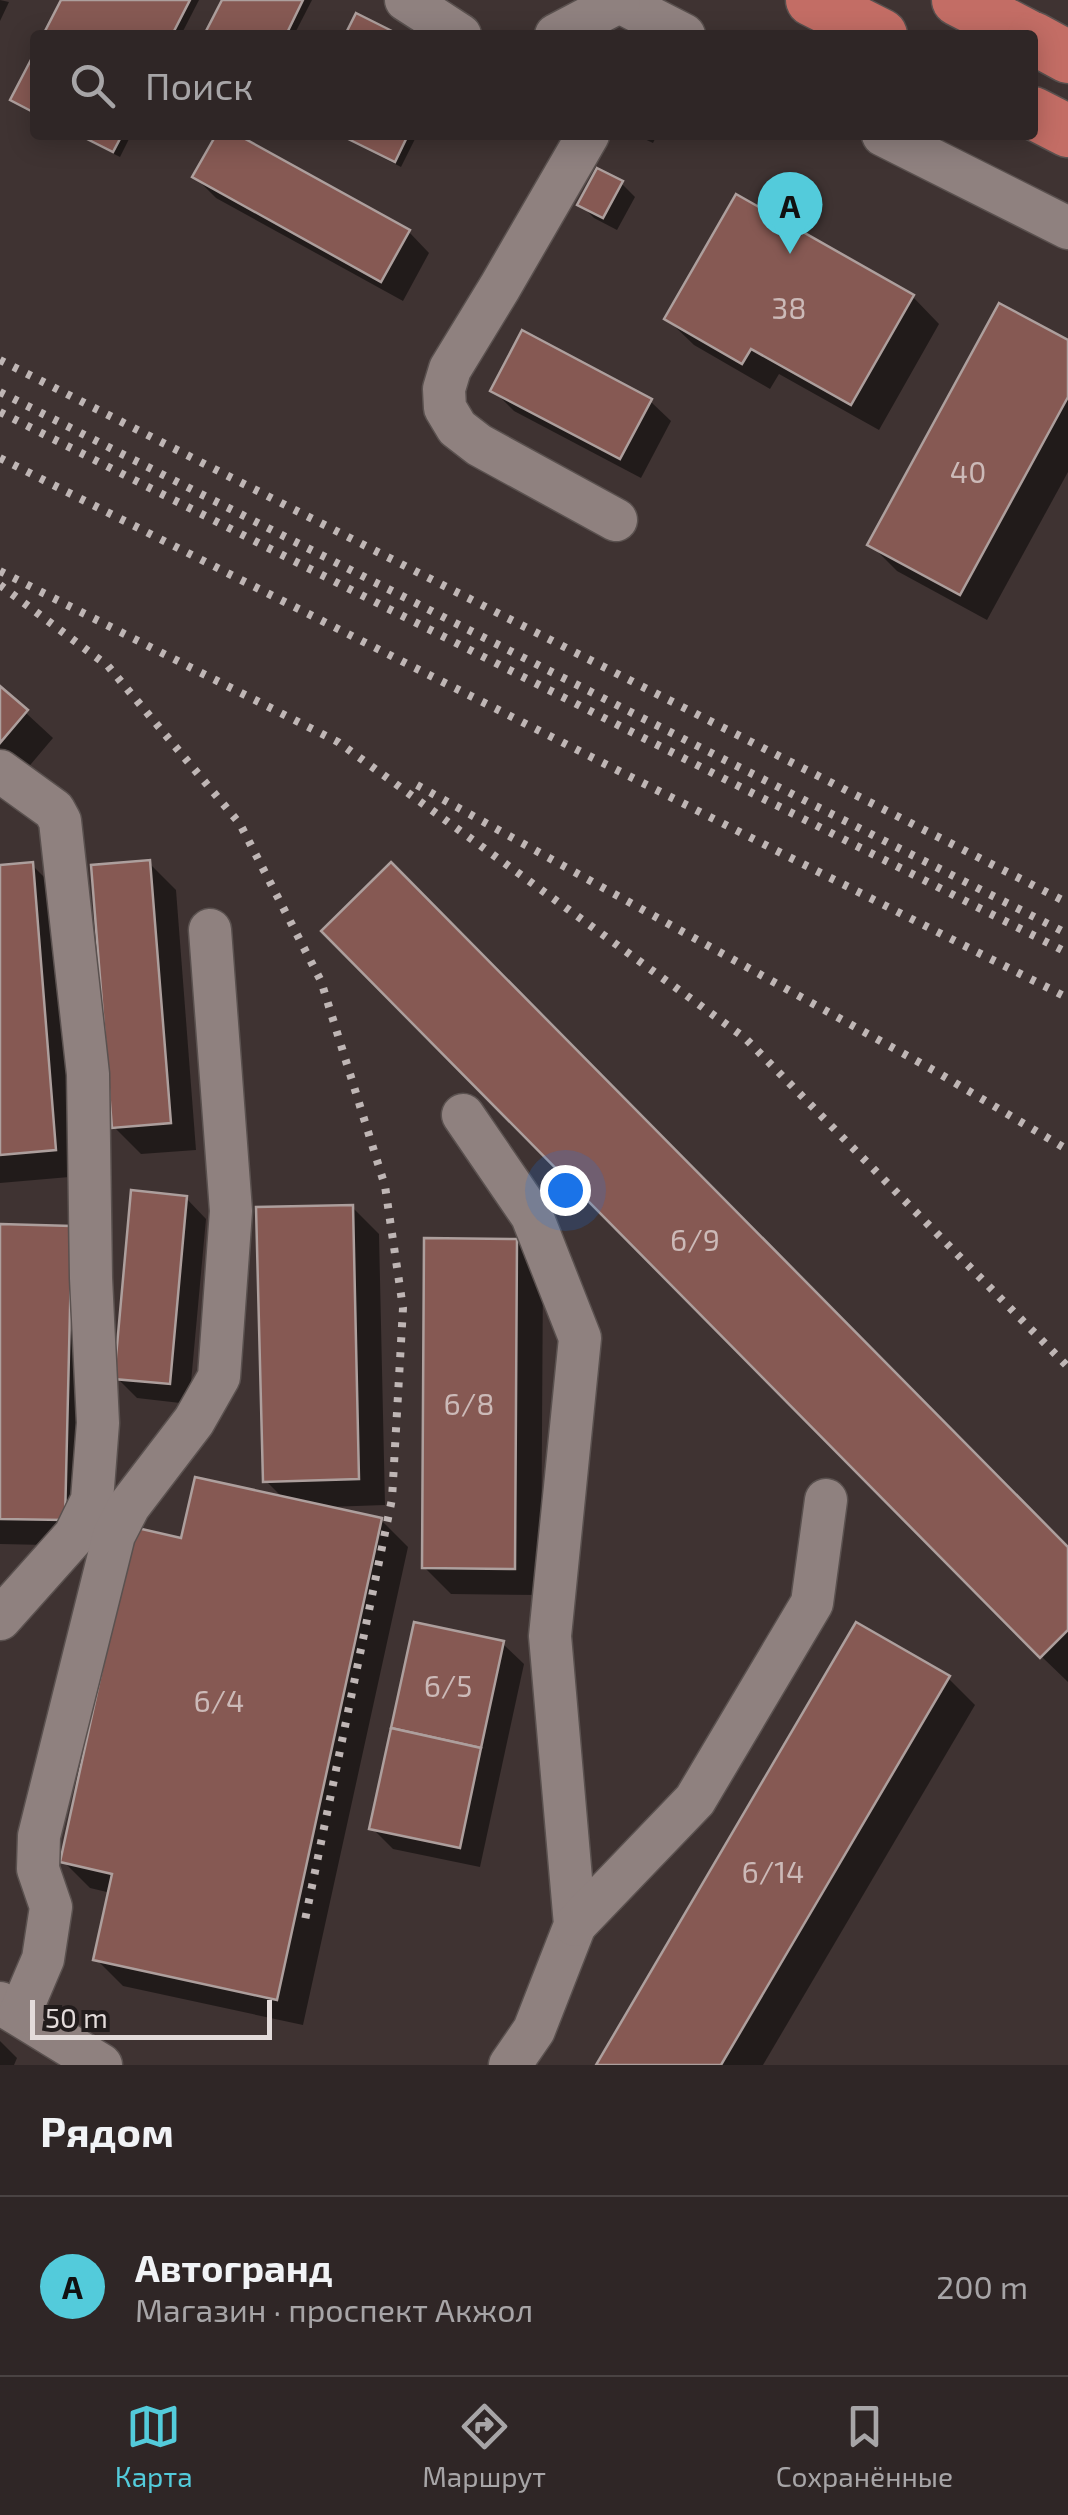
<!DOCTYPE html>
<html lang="ru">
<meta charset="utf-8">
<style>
:root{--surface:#2f2626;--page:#3b3232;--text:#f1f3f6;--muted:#a7a5a7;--line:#4a4343;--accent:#53cbdb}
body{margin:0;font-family:"Exo 2",sans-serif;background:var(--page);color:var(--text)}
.scale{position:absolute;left:30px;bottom:25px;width:242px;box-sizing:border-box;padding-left:10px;border:5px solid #e3dbda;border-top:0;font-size:28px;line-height:35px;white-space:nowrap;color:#e3dbda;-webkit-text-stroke:8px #221c1c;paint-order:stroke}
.you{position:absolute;left:565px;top:1190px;width:35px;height:35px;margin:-25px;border:8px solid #fff;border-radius:50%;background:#1a73e8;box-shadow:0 0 0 15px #1a73e833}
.badge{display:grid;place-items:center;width:65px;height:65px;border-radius:50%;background:var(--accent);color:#111;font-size:32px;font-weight:700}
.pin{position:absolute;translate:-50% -82px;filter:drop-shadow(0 2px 5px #0008)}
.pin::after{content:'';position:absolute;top:52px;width:35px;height:30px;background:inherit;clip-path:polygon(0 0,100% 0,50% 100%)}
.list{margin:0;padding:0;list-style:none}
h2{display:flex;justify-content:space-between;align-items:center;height:130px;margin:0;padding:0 40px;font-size:42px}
h2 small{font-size:32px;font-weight:400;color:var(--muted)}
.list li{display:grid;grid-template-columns:65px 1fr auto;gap:30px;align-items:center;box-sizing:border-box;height:180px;padding:0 40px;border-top:2px solid var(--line)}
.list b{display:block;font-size:38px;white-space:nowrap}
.list p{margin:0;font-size:32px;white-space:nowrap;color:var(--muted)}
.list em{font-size:32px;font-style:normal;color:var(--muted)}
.icon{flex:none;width:55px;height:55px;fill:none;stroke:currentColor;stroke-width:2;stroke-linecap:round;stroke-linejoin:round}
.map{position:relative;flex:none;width:1068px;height:2065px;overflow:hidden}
.search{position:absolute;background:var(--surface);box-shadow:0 5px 25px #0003;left:30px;right:30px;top:30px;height:110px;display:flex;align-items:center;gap:25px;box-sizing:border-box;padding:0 35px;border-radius:10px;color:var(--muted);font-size:38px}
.sheet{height:310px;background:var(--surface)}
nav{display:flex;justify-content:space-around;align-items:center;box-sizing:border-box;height:140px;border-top:2px solid var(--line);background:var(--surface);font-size:28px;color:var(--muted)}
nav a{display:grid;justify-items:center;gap:5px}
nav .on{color:var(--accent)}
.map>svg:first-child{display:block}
.shadow{fill:#0007}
.building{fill:#865953;stroke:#ad9f9d;stroke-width:2.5}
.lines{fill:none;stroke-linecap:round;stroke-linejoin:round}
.minor-casing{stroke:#5a514f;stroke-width:45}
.major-casing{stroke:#5a514f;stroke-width:55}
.minor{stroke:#8f817f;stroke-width:42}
.major{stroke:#c36d65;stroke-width:52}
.rail{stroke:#bfb6b5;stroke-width:8;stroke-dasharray:5 10;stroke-linecap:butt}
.labels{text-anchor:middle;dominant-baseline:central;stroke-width:8;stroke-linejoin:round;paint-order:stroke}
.number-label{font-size:30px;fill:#ccbab8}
</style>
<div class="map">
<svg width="1068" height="2065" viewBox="0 0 1068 2065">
<rect width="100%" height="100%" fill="#3f3332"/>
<g class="shadow">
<path d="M0,0L9,2L0,21Z"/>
<path d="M64,0H199L181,35H46Z"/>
<path d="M224,0H312L294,35H207Z"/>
<path d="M77,135H131L120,157Z"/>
<path d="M219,135H233L409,232L429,253L403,301L216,198L195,177Z"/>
<path d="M338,135H417L401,167Z"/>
<path d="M636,135H657L653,143Z"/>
<path d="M621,183L635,197L617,230L594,218L580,204Z"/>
<path d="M913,297L939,324L879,430L779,374L770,389L694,345L667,319Z"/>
<path d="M1068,343V472L987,620L897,571L870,544Z"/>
<path d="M493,390L650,401L671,421L641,478L514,411Z"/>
<path d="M0,689L53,738L15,783L0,770Z"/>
<path d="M149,863L176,890L196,1150L141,1154L114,1127Z"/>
<path d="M32,865L59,892L81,1176L0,1183V867Z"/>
<path d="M186,1198L206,1219L189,1404L137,1398L117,1378Z"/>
<path d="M352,1207L379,1234L385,1505L328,1507L381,1520L408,1547L303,2025L123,1986L96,1959L111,1893L90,1888L63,1861L183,1541L284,1499L265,1480Z"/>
<path d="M0,1226L71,1228L91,1546L0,1544Z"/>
<path d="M516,1241L543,1268L541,1595L451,1594L424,1567Z"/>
<path d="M1068,1551V1682L1041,1656Z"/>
<path d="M503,1644L524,1664L480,1867L393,1849L372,1828Z"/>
<path d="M948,1678L975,1705L763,2065H599Z"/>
<path d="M0,2041L17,2058L14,2065H0Z"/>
</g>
<g class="building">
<path d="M61,0H190L172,35H43Z"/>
<path d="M222,0H303L286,35H204Z"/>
<path d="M356,13L400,35H345Z"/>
<path d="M35,52V113L10,100Z"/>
<path d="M79,135H122L113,152Z"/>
<path d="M216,135H238L410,230L381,282L192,177Z"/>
<path d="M340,135H408L395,162Z"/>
<path d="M597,168L623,181L603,218L577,205Z"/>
<path d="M736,194L914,295L851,405L751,349L742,364L664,319Z"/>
<path d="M999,303L1068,340V397L960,595L867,545Z"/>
<path d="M522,330L652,399L620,459L490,391Z"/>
<path d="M0,686L28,710L0,743Z"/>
<path d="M150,860L171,1123L112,1128L91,865Z"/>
<path d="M33,862L56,1150L0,1155V865Z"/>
<path d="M391,862L1068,1547V1630L1040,1658L321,931Z"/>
<path d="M131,1190L187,1196L170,1384L114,1379Z"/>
<path d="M353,1205L359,1479L263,1482L256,1207Z"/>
<path d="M0,1224L72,1226L65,1520L0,1519Z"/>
<path d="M424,1238L517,1239L515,1569L422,1568Z"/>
<path d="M195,1477L382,1518L277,2000L93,1960L112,1874L60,1862L133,1527L181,1538Z"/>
<path d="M414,1622L504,1641L481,1748L391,1728Z"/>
<path d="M856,1622L950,1676L721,2065H596Z"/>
<path d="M391,1728L481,1748L460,1848L369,1829Z"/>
</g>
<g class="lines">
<g class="minor-casing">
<g id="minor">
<path d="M406,0L460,35"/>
<path d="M616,0L684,35"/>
<path d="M556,35L619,2"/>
<path d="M588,135L500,287L450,369L444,389L445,408L457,428L479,445L616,520"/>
<path d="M883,135L1068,228"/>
<path d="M0,771L54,810L60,821L88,1074L91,1278L98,1423L92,1500L75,1535L0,1619"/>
<path d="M463,1115L532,1216L580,1338L550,1636L575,1925L534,2030L510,2065"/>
<path d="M575,1925L695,1800L812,1603L826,1500"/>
<path d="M0,2003L101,2065"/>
<path d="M20,2013L43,1959L51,1907L38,1869L39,1836L114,1535L129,1506L194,1421L219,1377L231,1211L210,930"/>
</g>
</g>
<g class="major-casing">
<g id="major">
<path d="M812,0L881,35"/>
<path d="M958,0L1026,35"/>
<path d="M1033,38L1068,57"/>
<path d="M1033,113L1068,131"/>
</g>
</g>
<use href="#minor" class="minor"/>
<use href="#major" class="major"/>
<g class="rail">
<path d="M0,360L1068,903"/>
<path d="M0,392L1068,934"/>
<path d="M0,412L1068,953"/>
<path d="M0,458L1068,998"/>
<path d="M0,571L338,742L745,1038L1068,1367"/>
<path d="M0,585L108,666L240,824L321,981L385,1186L403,1308L392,1499L305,1920"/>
<path d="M417,785L935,1071L1068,1150"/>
</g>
</g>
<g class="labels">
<g class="number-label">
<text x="789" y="307">38</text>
<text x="968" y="471">40</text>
<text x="695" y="1239">6/9</text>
<text x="469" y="1403">6/8</text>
<text x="448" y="1685">6/5</text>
<text x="219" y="1700">6/4</text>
<text x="773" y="1871">6/14</text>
</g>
</g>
</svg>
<div class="scale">50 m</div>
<div class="you"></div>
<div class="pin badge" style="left:790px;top:254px">A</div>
<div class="search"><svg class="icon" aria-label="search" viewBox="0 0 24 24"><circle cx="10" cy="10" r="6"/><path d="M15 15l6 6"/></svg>Поиск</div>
</div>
<section class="sheet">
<h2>Рядом<small></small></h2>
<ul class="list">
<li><span class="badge">A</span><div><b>Автогранд</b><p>Магазин · проспект Акжол</p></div><em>200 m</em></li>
</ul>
</section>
<nav>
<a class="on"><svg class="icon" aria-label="map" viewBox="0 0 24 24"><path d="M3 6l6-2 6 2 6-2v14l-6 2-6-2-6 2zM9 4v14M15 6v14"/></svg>Карта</a>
<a><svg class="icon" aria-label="directions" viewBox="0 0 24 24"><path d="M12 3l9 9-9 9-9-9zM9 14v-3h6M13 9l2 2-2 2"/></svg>Маршрут</a>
<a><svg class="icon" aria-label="saved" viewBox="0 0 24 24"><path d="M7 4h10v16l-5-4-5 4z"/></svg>Сохранённые</a>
</nav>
